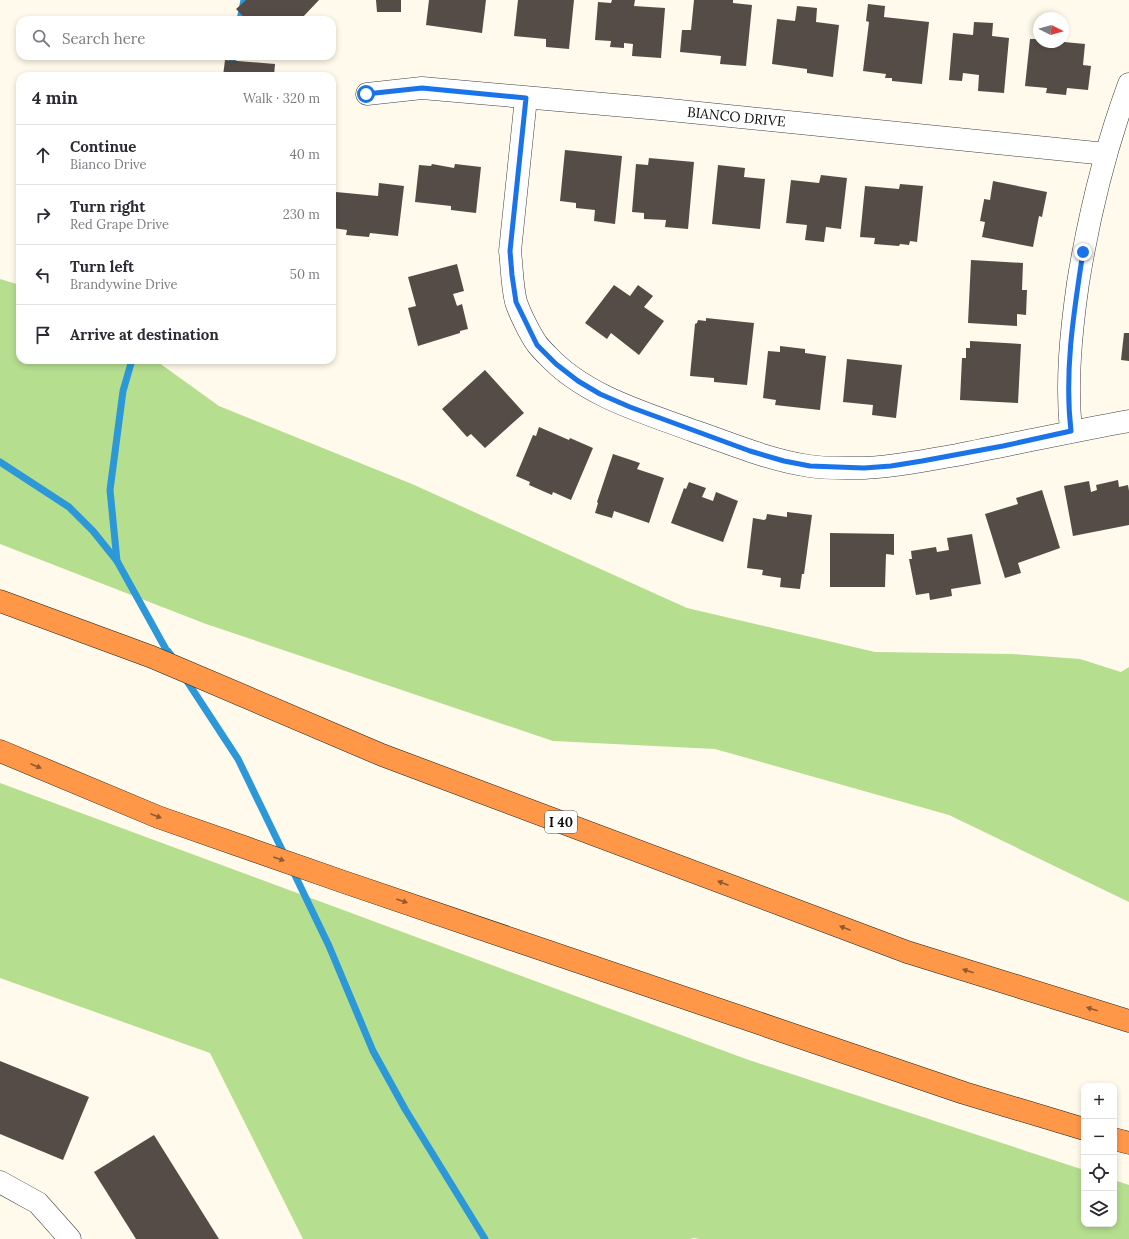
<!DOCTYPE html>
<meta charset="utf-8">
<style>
:root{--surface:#fff;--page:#f7f7f7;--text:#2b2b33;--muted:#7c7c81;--line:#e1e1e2}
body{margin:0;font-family:Lora,serif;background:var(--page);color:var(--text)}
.controls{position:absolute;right:12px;bottom:12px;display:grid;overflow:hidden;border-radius:8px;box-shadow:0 2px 6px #0003}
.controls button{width:36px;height:36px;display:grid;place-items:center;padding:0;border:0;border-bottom:1px solid var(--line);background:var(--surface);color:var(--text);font:20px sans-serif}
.compass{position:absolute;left:1033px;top:12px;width:36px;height:36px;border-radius:50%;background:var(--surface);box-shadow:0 2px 6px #0003;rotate:95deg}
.stop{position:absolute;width:12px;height:12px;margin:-9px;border:3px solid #1a73e8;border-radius:50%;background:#fff}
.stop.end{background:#1a73e8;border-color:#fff;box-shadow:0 1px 4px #0008}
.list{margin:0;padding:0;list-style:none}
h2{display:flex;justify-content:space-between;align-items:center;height:52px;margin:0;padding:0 16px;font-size:17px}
h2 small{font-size:13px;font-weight:400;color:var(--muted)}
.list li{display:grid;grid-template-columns:26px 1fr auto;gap:12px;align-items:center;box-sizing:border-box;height:60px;padding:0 16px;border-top:1px solid var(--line)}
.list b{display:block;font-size:15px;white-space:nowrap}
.list p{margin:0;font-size:13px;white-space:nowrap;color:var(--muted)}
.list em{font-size:13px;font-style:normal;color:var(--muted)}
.icon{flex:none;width:22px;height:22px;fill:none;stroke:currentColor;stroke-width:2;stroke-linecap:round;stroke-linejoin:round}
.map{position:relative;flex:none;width:1129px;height:1239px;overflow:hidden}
.search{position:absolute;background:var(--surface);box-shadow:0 2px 6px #0003;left:16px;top:16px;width:320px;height:44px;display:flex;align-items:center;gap:10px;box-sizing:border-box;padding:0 14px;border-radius:12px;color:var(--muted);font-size:15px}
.panel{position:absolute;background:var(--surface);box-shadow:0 2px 6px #0003;left:16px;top:72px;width:320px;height:292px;border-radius:12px}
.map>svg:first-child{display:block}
.forest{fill:#b5de8f}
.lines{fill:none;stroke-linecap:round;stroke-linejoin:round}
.stream{stroke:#2c98d8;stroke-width:7}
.building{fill:#554c47}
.minor-casing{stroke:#3f3f3f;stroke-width:23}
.highway-casing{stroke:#1d1d1d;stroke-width:23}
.minor{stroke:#fff;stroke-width:22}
.highway{stroke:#ff9749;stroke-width:22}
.oneway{fill:#92582e}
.route{stroke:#1a73e8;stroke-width:5}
.labels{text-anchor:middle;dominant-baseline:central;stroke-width:4;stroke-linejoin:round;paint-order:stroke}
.shield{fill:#fff;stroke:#555;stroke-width:1}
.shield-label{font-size:13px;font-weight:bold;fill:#0c0c0c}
.street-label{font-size:14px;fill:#0c0c0c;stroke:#fff}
</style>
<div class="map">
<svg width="1129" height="1239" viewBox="0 0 1129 1239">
<rect width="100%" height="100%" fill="#fffaeb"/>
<g class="forest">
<path d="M0,279L20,285V360H155L219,406L412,484L687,608L875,652L1012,654L1080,659L1121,672L1129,667V902L949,815L715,749L553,741L206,624L0,544Z"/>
<path d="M0,783L746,1059L1084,1170V1224H1114V1180L1129,1185V1239H700L694,1238L690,1239H303L210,1053L0,978Z"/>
</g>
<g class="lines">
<g class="stream">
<path d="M240,20L244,0"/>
<path d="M228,76L234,56"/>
<path d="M0,462L69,507L93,531L117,561L168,653V651L171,655"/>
<path d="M117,561L110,490L123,391L132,360"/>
<path d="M185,678L238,759L285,856"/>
<path d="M292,869L329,946L373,1051L405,1109L485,1239"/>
</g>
</g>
<g class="building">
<path d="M246,0H319L301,19L299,17L296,20H247L236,9Z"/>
<path d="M376,0H401V12H377Z"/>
<path d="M429,0H486L482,33L426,25Z"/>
<path d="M518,0H574L569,49L546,47V39L514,36Z"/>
<path d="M612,0H635L634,6L665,8L661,58L632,56L633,44L624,43V48L610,47L611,41L595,40L598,2L611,3Z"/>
<path d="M694,0H733V3L752,5L746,66L720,64L721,56L680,52L682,30H691Z"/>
<path d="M868,4L885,6L884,17L929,22L922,84L892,81V78H885L886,74L863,71L869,22L866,21Z"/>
<path d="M797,6L817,8L816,22L839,25L833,77L807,73V69L772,64L777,19L795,21Z"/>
<path d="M974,22L993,23L992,36L1009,38L1004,93L978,91L979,75L963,73L962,81L949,80L953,33L973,35Z"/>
<path d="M1030,39H1039V42H1064L1085,44L1083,65L1091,66L1088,90L1067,88L1066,95L1046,93L1047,88L1025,86Z"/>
<path d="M225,60L275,64L274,76H223Z"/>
<path d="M565,150L622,156L615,224L594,221L595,210L576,208V203L560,201Z"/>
<path d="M649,158L694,162L688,229L665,227L666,220L644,219V213L632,212L636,164L648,165Z"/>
<path d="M432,164L454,168L455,164L481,167L476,213L451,210V206L415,202L419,165L431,166Z"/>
<path d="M718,165L745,168L744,177L765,179L760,229L712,224Z"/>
<path d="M821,175L847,178L841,229L826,227L824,242L805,240L807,225L786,223L791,180L819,183Z"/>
<path d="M993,181L1047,192L1042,217L1039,216L1033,247L982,237L985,222L980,221L984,200V199L990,200Z"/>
<path d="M379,183L404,186L398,236L370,233L369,237L346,235L347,230L333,228L336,192L378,196Z"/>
<path d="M900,184L923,186L917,242L910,241L909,245L900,244L899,246L874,244L875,238L860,237L865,186L899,189Z"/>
<path d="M971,260L1023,263L1022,290H1027L1026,315L1017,314V326L968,323Z"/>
<path d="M457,264L464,291L453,294L457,306L462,304L468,329L460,331V333L418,346L408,308L416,306L408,277Z"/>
<path d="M614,285L630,296L638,285L653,296L644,307L664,321L639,355L611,333L607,339L585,323Z"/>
<path d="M706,318L754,323L747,385L714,382V378L690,376L695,324L697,323L698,320L706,321Z"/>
<path d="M1124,333H1129V361L1121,360Z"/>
<path d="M970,341L1021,344L1018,403L960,400L962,358H966V348H970Z"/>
<path d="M780,346L805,349V353L826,356L820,410L775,405L776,400L763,398L768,351L780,352Z"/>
<path d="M847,359L902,365L896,418L872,415L873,405L843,402Z"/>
<path d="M485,370L524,413L485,448L471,434L467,437L442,409Z"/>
<path d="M539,427L569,440L570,438L593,448L571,500L553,492L552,495L529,485L530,482L516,476L533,435L536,436Z"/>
<path d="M613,454L640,463L637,469L664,478L649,523L614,511L612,518L595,513L598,503L597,502Z"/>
<path d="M1118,480L1119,487L1128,485L1129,491V525L1073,536L1064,486L1089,481L1091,492L1097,490L1096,485Z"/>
<path d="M689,482L706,488L702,497L713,501L716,492L738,501L723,542L671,523L684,488L686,489Z"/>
<path d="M1042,490L1060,548L1018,563L1021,573L1005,578L985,514L1018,504L1016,498Z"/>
<path d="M787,512L812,515L804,574H802L800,589L780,587L781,578L762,575L763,570L747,568L753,518L764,520L766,519L767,514L787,517Z"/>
<path d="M830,533L894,534V555L886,554L885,587H830Z"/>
<path d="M972,534L981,584L951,589L952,596L930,600L929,593L916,595L909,559H912L911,551L936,547L937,552L949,550L947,538Z"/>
<path d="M0,1061L89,1097L63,1160L0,1134Z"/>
<path d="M154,1135L219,1239H136L94,1172Z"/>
</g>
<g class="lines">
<g class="minor-casing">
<g id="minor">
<path id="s1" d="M367,94L422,88L660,109L1106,154"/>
<path d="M526,98L510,251C512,268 512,286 516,302C520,314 530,334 537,344C540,348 544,352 547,355C585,396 643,412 694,431C732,444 769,460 809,466C827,469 846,468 864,468C895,467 926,460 957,455C1015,444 1072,431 1129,421"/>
<path d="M1071,431C1066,382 1071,332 1078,283C1089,215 1105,149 1129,84"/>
<path d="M0,1182L38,1203L70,1239"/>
</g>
</g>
<g class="highway-casing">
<g id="highway">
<path d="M0,601L152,657L382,755L907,952L1129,1021"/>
<path d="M0,751L158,817L341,881L964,1093L1084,1129"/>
<path d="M1114,1139L1129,1143"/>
</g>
</g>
<use href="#minor" class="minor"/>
<use href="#highway" class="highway"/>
</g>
<defs><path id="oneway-solid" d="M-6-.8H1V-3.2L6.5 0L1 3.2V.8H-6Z"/></defs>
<g class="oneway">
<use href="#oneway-solid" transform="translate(36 766) rotate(23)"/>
<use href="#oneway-solid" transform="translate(156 816) rotate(21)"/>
<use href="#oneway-solid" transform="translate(279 859) rotate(19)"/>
<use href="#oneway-solid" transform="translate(723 883) rotate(-159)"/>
<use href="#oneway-solid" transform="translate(402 901) rotate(19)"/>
<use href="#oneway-solid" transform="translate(845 928) rotate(-159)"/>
<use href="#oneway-solid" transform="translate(968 971) rotate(-163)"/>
<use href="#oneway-solid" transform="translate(1092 1009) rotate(-163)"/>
</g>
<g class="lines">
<path class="route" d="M366,94L422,88L526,98L510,251L512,275L516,302L537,345L556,364L578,381L600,394L630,407L750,451L784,461L810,466L864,468L891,466L922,461L1003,446L1071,431C1064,371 1074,311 1083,252"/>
</g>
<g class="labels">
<rect class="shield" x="545" y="811" width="32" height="22" rx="3"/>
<g class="shield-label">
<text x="561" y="822">I 40</text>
</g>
<g class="street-label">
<text stroke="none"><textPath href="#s1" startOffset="371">BIANCO DRIVE</textPath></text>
</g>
</g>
</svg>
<div class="controls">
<button>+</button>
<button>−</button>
<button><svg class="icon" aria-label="locate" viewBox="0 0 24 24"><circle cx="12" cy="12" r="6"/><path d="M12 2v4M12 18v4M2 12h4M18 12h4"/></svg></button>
<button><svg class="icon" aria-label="layers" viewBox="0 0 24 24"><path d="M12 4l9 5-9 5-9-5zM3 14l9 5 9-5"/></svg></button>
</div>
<svg class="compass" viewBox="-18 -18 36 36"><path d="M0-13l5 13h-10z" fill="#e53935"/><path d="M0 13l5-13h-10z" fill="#7c7c81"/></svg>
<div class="stop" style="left:366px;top:94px"></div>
<div class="stop end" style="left:1083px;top:252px"></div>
<div class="search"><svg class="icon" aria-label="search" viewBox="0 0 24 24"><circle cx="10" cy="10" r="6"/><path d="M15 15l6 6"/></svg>Search here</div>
<section class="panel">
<h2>4 min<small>Walk · 320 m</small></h2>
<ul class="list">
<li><svg class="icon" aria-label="ahead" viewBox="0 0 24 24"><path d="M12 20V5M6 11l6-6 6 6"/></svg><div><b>Continue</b><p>Bianco Drive</p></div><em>40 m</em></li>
<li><svg class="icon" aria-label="right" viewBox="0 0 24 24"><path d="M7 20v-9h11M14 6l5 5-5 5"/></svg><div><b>Turn right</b><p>Red Grape Drive</p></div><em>230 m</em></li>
<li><svg class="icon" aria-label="left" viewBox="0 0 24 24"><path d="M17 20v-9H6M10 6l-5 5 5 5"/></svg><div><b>Turn left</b><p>Brandywine Drive</p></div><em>50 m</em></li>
<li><svg class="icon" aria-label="arrive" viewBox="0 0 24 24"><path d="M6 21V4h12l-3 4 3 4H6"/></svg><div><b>Arrive at destination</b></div></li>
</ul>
</section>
</div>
